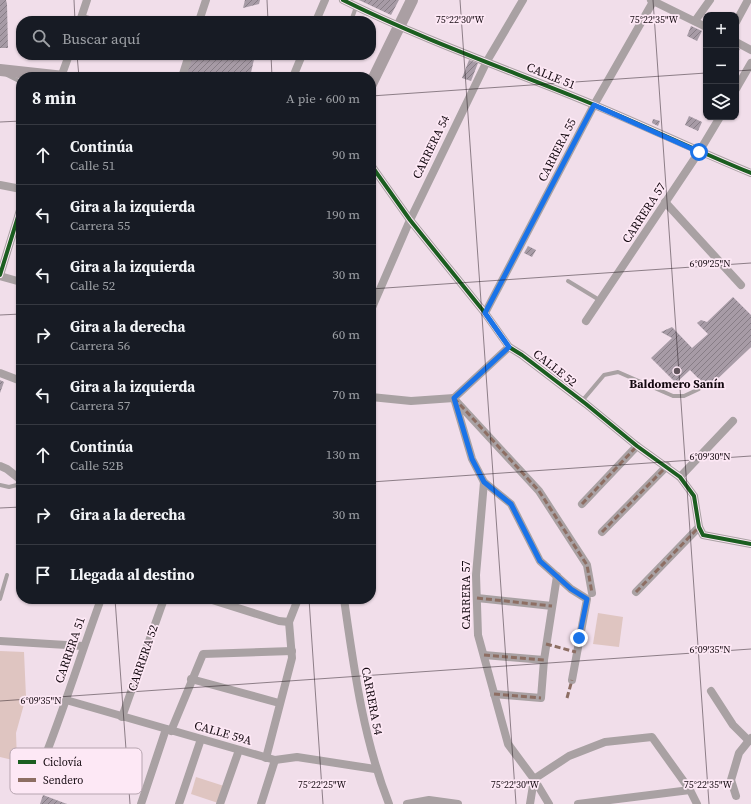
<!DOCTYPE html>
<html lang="es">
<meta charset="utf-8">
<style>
:root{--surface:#171b24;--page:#242831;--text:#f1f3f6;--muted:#9ea1a6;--line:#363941}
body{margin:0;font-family:"Source Serif 4",serif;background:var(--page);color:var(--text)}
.controls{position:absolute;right:12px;top:12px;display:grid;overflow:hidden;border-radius:8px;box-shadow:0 1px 3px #0004}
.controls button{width:36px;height:36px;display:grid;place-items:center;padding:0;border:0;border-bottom:1px solid var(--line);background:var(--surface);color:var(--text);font:20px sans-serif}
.stop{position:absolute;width:12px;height:12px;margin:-9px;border:3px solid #1a73e8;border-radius:50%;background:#fff}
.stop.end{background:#1a73e8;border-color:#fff;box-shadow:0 1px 4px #0008}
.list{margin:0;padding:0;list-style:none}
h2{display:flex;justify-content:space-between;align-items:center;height:52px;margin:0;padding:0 16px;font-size:17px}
h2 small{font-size:13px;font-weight:400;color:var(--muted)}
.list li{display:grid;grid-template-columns:26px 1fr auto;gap:12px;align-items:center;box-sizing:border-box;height:60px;padding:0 16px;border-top:1px solid var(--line)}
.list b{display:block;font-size:15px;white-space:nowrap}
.list p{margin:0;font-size:13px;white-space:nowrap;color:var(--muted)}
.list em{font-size:13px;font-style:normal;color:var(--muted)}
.icon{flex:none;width:22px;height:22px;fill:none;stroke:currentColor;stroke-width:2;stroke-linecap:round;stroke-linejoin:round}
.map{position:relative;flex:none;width:751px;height:804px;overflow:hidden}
.search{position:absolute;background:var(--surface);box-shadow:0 1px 3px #0004;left:16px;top:16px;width:360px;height:44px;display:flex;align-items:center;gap:10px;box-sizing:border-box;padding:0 14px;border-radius:16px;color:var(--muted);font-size:15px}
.panel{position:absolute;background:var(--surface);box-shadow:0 1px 3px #0004;left:16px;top:72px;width:360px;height:532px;border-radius:16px}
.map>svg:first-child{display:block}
.park{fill:#dfc5c1}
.building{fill:url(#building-hatch)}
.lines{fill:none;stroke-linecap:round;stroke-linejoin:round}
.lane{stroke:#a9a1a3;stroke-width:4}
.street{stroke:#a9a1a3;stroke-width:8}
.secondary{stroke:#aa9fa3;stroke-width:12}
.quiet{stroke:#8d6e63;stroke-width:3;stroke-dasharray:6 3;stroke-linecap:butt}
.cycleway-casing{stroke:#fde8f5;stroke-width:6}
.cycleway{stroke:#1b5e20;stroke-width:4}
.route{stroke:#1a73e8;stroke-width:5}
.ticks{fill:none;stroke:#140910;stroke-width:1;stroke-opacity:0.45}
.poi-dot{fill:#61545c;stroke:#fde8f5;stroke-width:1.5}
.labels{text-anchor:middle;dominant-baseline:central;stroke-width:3.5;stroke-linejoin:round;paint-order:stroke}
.street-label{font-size:12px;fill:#140910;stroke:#fde8f5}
.poi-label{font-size:12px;font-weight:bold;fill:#140910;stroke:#fde8f5}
.key{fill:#fde8f5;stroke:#b7a5b0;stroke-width:1}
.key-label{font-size:11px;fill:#140910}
.ticks-label{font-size:10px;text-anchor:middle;fill:#140910;stroke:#fde8f5;stroke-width:3.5;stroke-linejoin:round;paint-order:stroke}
</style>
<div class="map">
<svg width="751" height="804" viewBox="0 0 751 804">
<defs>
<pattern id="building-hatch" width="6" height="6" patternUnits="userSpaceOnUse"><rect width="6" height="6" fill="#a79ba6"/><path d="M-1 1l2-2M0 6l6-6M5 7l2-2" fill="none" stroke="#877d86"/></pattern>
</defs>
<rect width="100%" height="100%" fill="#f1deea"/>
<g class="park">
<path d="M598,613L623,617L619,647L593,644Z"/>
<path d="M0,651L24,652L26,697L16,733L17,761L0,757Z"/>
<path d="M196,777L224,786L218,803L191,794Z"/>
</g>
<g class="building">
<path d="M0,0H6L7,4L8,48H0Z"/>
<path d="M245,0H260L259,4L243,8Z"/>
<path d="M359,0H399L391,15Z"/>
<path d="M691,26L702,31L697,41L687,36Z"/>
<path d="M736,47L740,49L737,54L736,53Z"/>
<path d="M192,55H255L250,77H186Z"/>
<path d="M469,60L478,63L471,81L462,78Z"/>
<path d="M689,116L702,122L698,131L685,125Z"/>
<path d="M653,119L660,121L658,126L652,123Z"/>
<path d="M528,246L536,250L532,257L524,253Z"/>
<path d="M733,297L751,315V347L708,388L690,370L676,383L651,358L672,338L661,332L672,327L692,348L708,334L697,323L701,320L707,322Z"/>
<path d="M0,380L4,382L0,393Z"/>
<path d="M43,795L67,804H40Z"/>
</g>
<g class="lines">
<g class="lane">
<path d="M82,16L100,21"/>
<path d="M351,21L356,7"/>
<path d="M337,58L338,55"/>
<path d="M7,75L21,82"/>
<path d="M568,281L601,301"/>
<path d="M582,401L604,375L618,372L673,396H684L699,389"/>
<path d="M0,485L9,487L21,484"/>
<path d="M0,599L7,575"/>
</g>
<g class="street">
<path d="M343,0C417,37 498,66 575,97C635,121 692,149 751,173"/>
<path d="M651,0L706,27"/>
<path d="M80,21L87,0"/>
<path d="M199,21L206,0"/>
<path d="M316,21L325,0"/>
<path d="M695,21L710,0"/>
<path d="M736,22L748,0"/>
<path d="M736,42L751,50"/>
<path d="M61,77L69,55"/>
<path d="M182,77L189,55"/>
<path d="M293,77L302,55"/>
<path d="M736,89L751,63"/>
<path d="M371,165L410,220L485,313L509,347L522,355L586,404L637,446L680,477L694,496L699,527L703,535L751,544"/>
<path d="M0,185L21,189"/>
<path d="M665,202L741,285"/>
<path d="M0,275L21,207"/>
<path d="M0,276L21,282"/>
<path d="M371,310L410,220L487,61L523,0"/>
<path d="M485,313L594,105L654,0"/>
<path d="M586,321L699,152L720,117"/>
<path d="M0,373L21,381"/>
<path d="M371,397L411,401L454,398"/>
<path d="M454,398L472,459L484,482L476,575L478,635L508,744L534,779L549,804"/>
<path d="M454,398L509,347"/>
<path d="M455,400L539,491L587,565L592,593"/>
<path d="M0,466L7,469L21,480"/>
<path d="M680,477L733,421"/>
<path d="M484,482L511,504L540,561L571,589L587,599L572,680"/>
<path d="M582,504L637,446"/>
<path d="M602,532L667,466"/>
<path d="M636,592L699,527"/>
<path d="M477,598L552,606"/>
<path d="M209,599L279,621L289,622"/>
<path d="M344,599C354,669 363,738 389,804"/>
<path d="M0,641L83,646"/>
<path d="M484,655L544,660"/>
<path d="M191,679L279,703"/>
<path d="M711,691L733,725L749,741"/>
<path d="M494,694L541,698L544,660L557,576"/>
<path d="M66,700L275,760L297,757L375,769"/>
<path d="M122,717L164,599"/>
<path d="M171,731L203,654L292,651"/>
<path d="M46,754C66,703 82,651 101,599"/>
<path d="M266,758L292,658L289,622L298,599"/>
<path d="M736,796L731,780L739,753L751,738"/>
<path d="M141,804L166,729"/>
<path d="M179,804L201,739"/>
<path d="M220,804L239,750"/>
<path d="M261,804L275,760"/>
<path d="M407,804L429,800L458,804"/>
<path d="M530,804L534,779L569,756L605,742L652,737L690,790L697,804"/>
<path d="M578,804L690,790"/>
</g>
<g class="secondary">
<path d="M0,70L64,77"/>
<path d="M371,84L412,0"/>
</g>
<g class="quiet">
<path d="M454,398L539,491L587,565L592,593"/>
<path d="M582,504L637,446"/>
<path d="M602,532L667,466"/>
<path d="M636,592L699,527"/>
<path d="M477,598L552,606"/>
<path d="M546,644L576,652"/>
<path d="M484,655L544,660"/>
<path d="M494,694L541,698"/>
<path d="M567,698L572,680"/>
</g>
<g class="cycleway-casing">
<g id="cycleway">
<path d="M343,0C417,37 498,66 575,97C635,121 692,149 751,173"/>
<path d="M371,165L410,220L485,313L509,347L522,355L586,404L637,446L680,477L694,496L699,527L703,535L751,544"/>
<path d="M0,275L21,207"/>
</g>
</g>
<use href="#cycleway" class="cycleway"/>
</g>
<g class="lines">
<path class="route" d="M579,638L587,599L571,589L540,561L511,504L484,482L472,459L454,398L509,347L485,313L594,105L699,152"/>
</g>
<path class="ticks" d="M74,0L75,21M267,0L268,21M460,0L516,804M653,0L709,804M77,55L79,77M271,55L272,77M736,71L751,70M371,96L706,73M0,122L21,121M371,289L751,263M0,315L21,314M371,482L751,456M0,508L21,507M115,599L130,804M309,599L323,804M0,701L751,649"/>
<circle class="poi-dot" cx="677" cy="371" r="4"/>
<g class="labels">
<g class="street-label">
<text transform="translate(551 76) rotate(22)">CALLE 51</text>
<text transform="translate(431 147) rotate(-64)">CARRERA 54</text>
<text transform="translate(557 150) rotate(-63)">CARRERA 55</text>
<text transform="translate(644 213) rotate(-57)">CARRERA 57</text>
<text transform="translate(555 368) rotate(38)">CALLE 52</text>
<text transform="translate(466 595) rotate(-90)">CARRERA 57</text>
<text transform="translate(70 650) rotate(-71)">CARRERA 51</text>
<text transform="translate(143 658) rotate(-71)">CARRERA 52</text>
<text transform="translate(372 701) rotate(79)">CARRERA 54</text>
<text transform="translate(223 733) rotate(16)">CALLE 59A</text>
</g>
<g class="poi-label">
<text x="677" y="384">Baldomero Sanín</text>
</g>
</g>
<rect x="10" y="748" width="132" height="46" rx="6" class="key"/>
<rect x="18" y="760" width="18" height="4" fill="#1b5e20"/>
<rect x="18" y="778" width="18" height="4" fill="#8d6e63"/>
<g class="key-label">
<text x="43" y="766">Ciclovía</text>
<text x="43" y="784">Sendero</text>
</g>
<g class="ticks-label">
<text x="460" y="23">75°22'30"W</text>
<text x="654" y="23">75°22'35"W</text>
<text x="710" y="267">6°09'25"N</text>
<text x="710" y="460">6°09'30"N</text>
<text x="710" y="653">6°09'35"N</text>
<text x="41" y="704">6°09'35"N</text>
<text x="322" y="788">75°22'25"W</text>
<text x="515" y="788">75°22'30"W</text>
<text x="708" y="788">75°22'35"W</text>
</g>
</svg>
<div class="controls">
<button>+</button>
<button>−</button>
<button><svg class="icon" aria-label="layers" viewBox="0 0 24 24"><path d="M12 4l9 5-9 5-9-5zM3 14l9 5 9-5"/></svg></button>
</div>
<div class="stop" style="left:699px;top:152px"></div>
<div class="stop end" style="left:579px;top:638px"></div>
<div class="search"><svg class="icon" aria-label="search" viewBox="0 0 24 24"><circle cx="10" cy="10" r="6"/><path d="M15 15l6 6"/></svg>Buscar aquí</div>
<section class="panel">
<h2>8 min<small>A pie · 600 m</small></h2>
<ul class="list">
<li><svg class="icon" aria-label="ahead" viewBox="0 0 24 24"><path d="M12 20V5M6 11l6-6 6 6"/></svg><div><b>Continúa</b><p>Calle 51</p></div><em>90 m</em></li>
<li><svg class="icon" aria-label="left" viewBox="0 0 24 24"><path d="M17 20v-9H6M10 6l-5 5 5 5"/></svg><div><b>Gira a la izquierda</b><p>Carrera 55</p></div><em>190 m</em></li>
<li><svg class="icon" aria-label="left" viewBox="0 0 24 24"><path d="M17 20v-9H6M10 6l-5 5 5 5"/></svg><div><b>Gira a la izquierda</b><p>Calle 52</p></div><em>30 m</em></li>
<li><svg class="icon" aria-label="right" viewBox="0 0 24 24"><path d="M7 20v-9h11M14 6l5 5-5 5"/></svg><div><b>Gira a la derecha</b><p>Carrera 56</p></div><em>60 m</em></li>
<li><svg class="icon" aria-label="left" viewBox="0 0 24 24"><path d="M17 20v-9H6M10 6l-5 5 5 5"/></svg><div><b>Gira a la izquierda</b><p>Carrera 57</p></div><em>70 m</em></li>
<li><svg class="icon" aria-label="ahead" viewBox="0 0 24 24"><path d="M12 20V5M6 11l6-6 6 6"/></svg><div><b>Continúa</b><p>Calle 52B</p></div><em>130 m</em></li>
<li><svg class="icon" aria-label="right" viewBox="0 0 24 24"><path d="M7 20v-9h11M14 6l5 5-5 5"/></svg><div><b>Gira a la derecha</b></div><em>30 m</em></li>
<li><svg class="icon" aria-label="arrive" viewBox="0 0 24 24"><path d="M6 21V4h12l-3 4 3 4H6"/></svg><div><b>Llegada al destino</b></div></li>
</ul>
</section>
</div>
